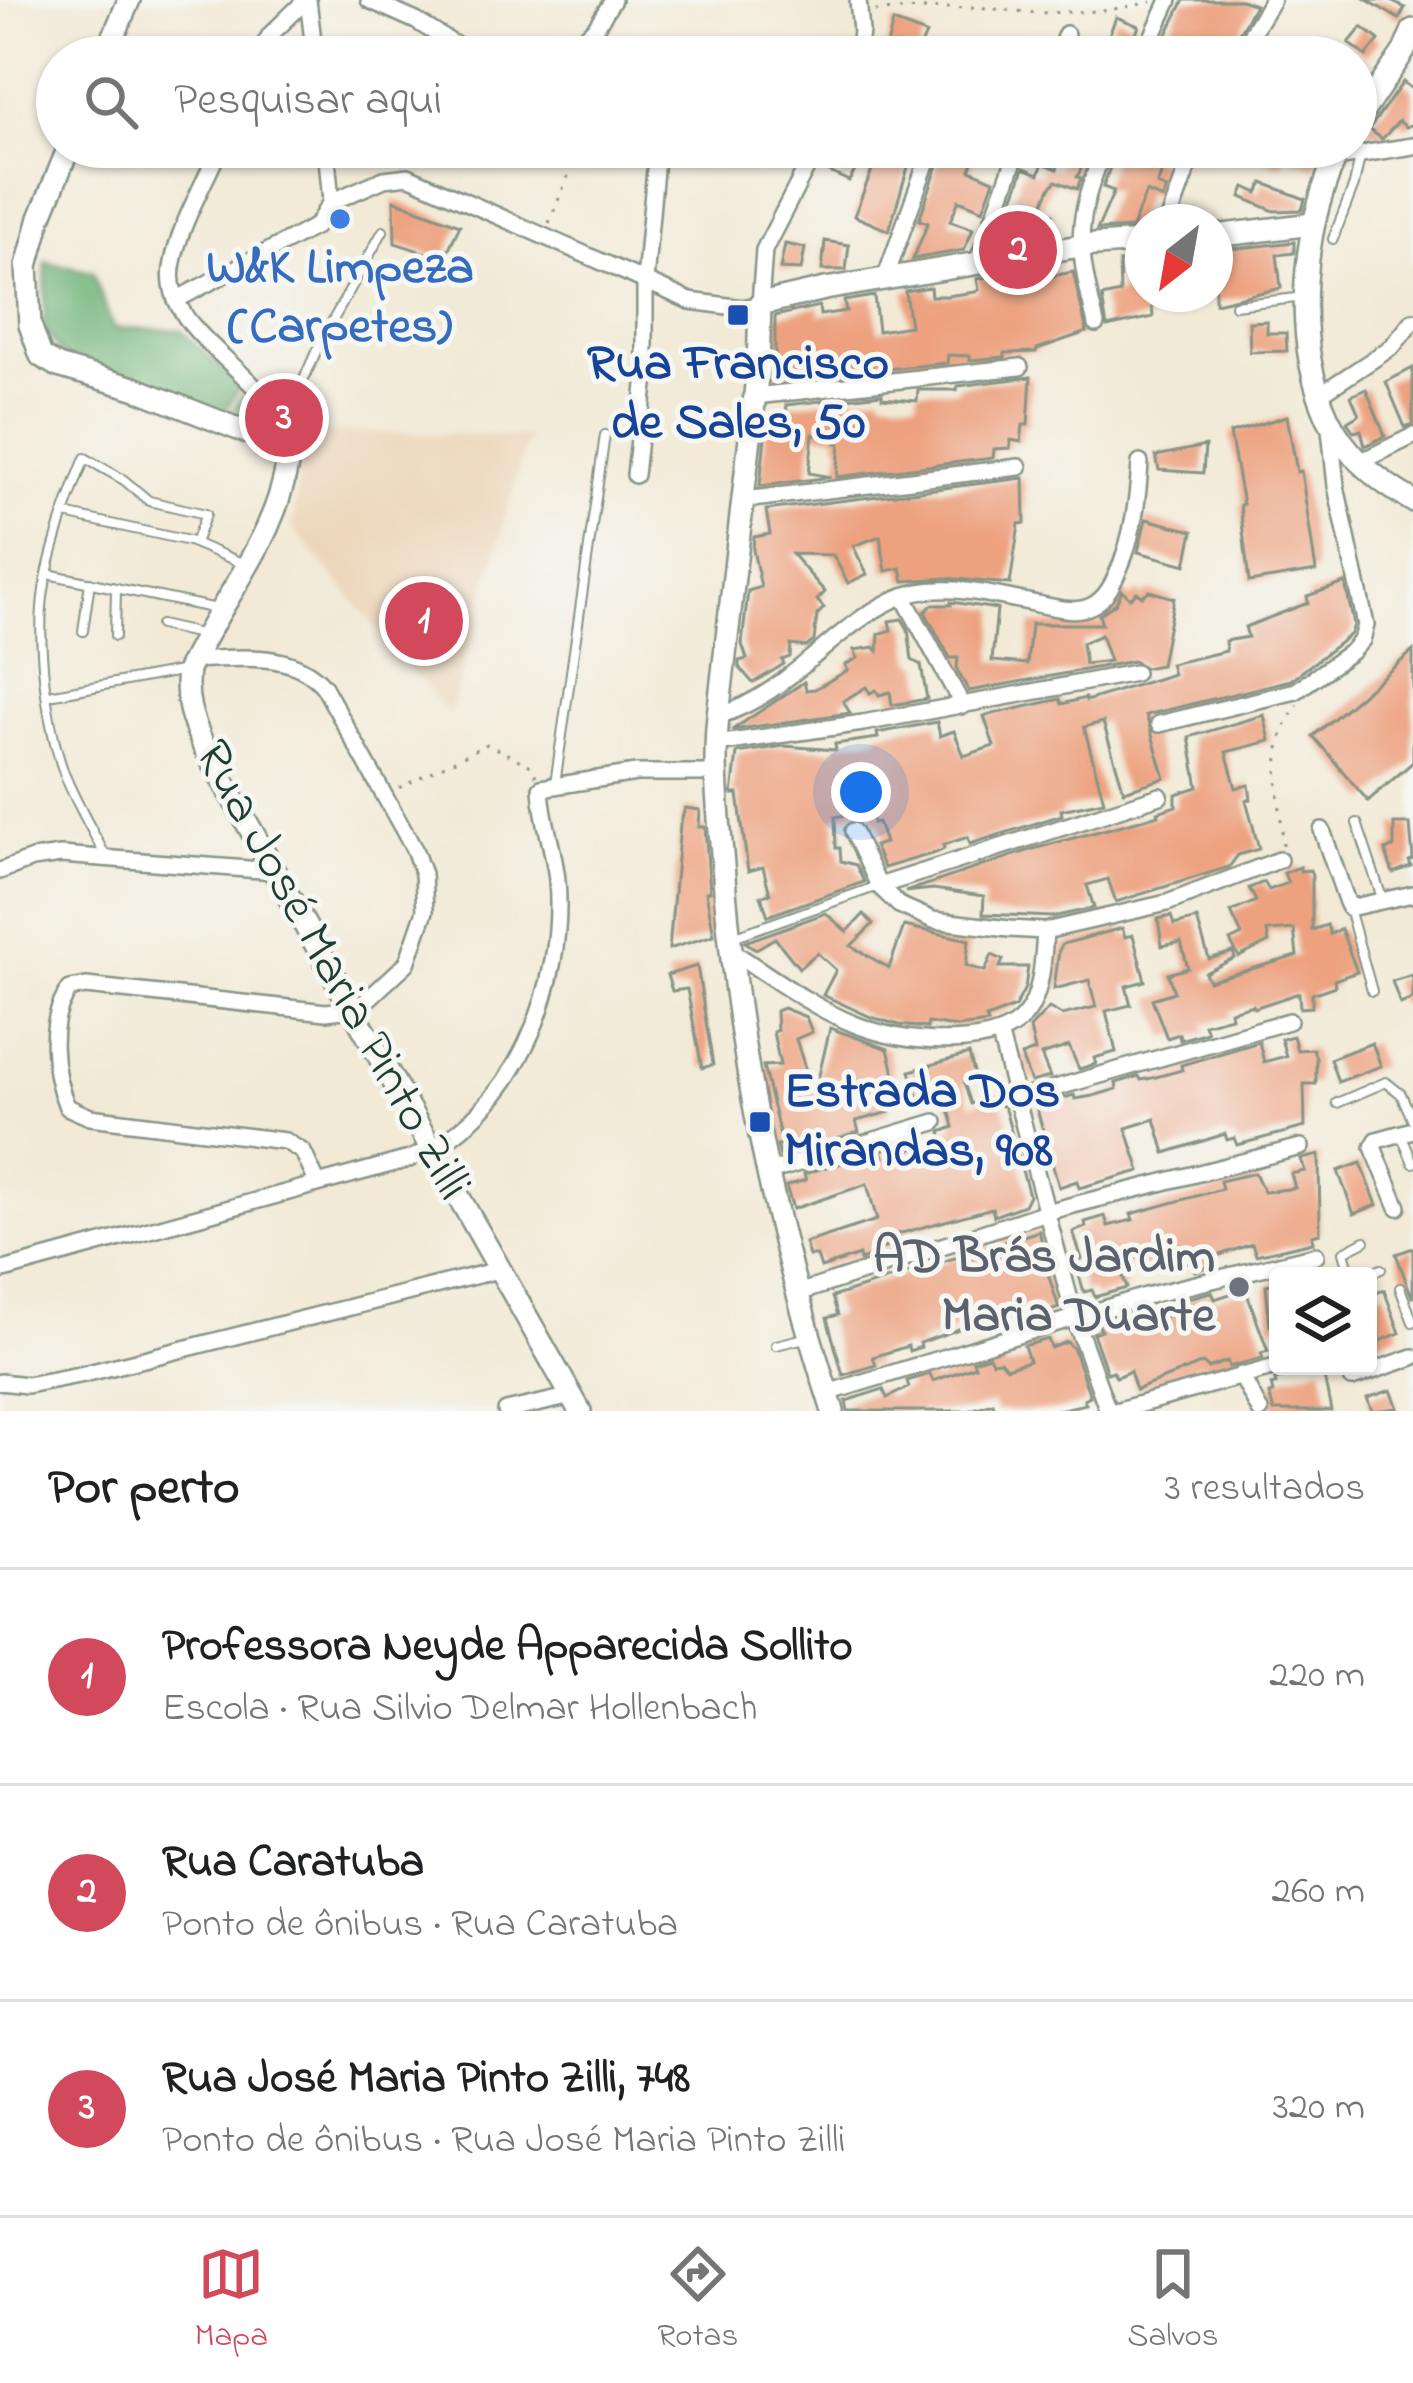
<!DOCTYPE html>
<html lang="pt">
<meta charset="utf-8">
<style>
:root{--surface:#fff;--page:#f2f2f2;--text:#202124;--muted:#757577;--line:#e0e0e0;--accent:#d1495b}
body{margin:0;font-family:"Indie Flower",sans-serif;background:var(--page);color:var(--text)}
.controls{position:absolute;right:36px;bottom:36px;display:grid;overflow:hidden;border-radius:12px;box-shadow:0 3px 9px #0004}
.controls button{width:108px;height:108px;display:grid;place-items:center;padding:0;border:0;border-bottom:3px solid var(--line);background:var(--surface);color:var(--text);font:60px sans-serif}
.compass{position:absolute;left:1125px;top:204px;width:108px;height:108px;border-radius:50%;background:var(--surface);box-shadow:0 3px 9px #0004;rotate:211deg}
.you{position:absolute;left:861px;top:792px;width:42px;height:42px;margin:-30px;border:9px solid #fff;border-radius:50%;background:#1a73e8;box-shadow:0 0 0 18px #1a73e833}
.badge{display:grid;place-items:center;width:78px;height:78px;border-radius:50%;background:var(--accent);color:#fff;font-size:39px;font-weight:700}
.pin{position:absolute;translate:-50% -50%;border:6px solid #fff;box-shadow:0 3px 12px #0006}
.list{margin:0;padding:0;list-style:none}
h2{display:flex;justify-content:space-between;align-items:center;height:156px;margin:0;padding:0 48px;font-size:51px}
h2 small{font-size:39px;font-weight:400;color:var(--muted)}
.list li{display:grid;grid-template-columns:78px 1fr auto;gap:36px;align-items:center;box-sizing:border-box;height:216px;padding:0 48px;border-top:3px solid var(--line)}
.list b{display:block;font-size:45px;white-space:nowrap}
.list p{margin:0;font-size:39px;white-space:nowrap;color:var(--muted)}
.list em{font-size:39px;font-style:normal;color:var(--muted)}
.icon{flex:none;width:66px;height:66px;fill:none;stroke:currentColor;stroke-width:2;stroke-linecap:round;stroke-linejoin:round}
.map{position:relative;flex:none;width:1413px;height:1411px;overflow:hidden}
.search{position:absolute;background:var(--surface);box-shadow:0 3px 9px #0004;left:36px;right:36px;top:36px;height:132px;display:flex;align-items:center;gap:30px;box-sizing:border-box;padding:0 42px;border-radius:66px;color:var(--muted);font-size:45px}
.sheet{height:804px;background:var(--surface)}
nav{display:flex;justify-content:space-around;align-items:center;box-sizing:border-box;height:168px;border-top:3px solid var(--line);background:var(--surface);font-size:33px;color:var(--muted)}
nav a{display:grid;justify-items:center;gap:6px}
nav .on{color:var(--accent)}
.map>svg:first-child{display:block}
.built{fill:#edd7bb}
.green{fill:#88cf8b;stroke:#548660;stroke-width:3}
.forest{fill:#6eb277;stroke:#467856;stroke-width:3}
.building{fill:#eda17f;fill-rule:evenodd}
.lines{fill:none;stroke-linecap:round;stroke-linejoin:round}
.lane-casing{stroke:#889486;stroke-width:12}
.street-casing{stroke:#889486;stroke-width:20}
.secondary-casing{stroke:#889486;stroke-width:26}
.path{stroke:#889486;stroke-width:3;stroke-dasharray:3 9;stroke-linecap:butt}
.lane{stroke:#fff;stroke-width:8}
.street{stroke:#fff;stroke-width:15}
.secondary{stroke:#fff;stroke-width:21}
.shop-dot{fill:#3f7fe0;stroke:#f6f6f2;stroke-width:4.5}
.transit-dot{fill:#1a4fb4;stroke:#f6f6f2;stroke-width:4.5}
.worship-dot{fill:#6b7280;stroke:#f6f6f2;stroke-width:4.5}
.labels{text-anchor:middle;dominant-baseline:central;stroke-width:10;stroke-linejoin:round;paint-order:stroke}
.shop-label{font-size:51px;font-weight:bold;fill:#366cbe;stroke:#f6f6f2}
.transit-label{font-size:51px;font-weight:bold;fill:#164399;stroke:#f6f6f2}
.street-label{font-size:51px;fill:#1f3d34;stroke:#f6f6f2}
.worship-label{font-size:51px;font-weight:bold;fill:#5b616d;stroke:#f6f6f2;text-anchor:end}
</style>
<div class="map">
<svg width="1413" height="1411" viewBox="0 0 1413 1411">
<rect width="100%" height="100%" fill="#f6f6f2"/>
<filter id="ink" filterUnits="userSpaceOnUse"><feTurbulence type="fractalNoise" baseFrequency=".00833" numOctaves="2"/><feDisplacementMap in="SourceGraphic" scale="24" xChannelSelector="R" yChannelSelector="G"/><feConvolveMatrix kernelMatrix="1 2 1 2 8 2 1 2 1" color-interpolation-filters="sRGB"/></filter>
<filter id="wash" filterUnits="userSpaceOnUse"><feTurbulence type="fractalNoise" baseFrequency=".004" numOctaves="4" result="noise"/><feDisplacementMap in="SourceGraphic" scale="48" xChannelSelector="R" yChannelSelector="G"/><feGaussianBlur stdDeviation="2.7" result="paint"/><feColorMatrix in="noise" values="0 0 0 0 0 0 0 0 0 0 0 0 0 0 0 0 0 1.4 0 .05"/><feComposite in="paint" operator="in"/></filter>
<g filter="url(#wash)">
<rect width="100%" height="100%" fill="#f2ead7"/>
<path class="built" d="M305,431L528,436L450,715L292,527Z"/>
<path class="green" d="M247,390L273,423L275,437L228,418Z"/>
<path class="forest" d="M46,262L92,272L113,328L180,330L241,385L220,418L66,360L44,330Z"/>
<g id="blocks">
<g class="building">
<path d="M1184,0H1241L1255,5L1225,57H1187L1161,46Z"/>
<path d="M1367,0H1388L1405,8L1399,19Z"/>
<path d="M1116,17L1139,26L1127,57H1101Z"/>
<path d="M893,22L926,34L916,57H884Z"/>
<path d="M1362,27L1379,40L1366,56L1349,43Z"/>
<path d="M1403,82L1413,90V124L1406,127L1399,121L1382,139L1369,129Z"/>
<path d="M829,147H842L839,153L860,162L849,181L823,169Z"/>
<path d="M881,147H894L893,151L911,157L889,231L854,216Z"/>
<path d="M944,147H979L970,170L994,180L983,210L959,200L950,221L973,229L964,250L913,259L928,223L919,220Z"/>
<path d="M1063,147H1092L1077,177L1081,178L1077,189L1056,181L1050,188L1041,209L1053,214L1044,234L1006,219L1024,168L1039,174L1043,163L1057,169Z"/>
<path d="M1117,147H1151L1147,157L1165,164L1157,185L1167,189L1163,199L1146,192L1132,228L1097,230L1114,191L1103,187Z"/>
<path d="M1270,147H1292L1320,157L1316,168L1286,156L1282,166L1264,160Z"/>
<path d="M1263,183L1305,199L1302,210L1274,211L1241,197L1245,187L1258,193Z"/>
<path d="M394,200L460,225L444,259L395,243Z"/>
<path d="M825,241L849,245L846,270H822Z"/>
<path d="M1294,242V253L1277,255L1281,288L1215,303V251Z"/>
<path d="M785,244L805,248L801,270L780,269Z"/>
<path d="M1138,261L1140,289L1143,294H1151L1153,317L1107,327L1102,297L1120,293L1119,262Z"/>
<path d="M1052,266V276L1073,272L1087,332L1037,349L1036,352L1005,353V357L969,360L970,356L948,355L947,363L775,380V316L819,306L820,315L846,311L844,301L874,296L878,331L910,326L905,291L930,287L931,296H947L975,292L979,290L977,279Z"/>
<path d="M1267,321V333H1286L1287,351L1250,352L1249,322Z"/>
<path d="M1413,368V424L1405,427L1386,382Z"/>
<path d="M1031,377L1028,425H1023L1021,442L1011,440L1010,448L994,449L993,458L837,477L840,444L836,443L837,436L813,434L809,473L831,477L760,486L766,427L777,426L776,413L787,412L786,405L882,394V398L917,401L918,390H957L958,386Z"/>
<path d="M1366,389L1385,436L1365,446L1361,430L1354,432L1347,422L1359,415L1351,396Z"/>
<path d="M1287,416L1297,472L1301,471L1316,571L1249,582L1240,505L1243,504L1230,433Z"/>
<path d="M1205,446L1203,473L1159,470L1156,456Z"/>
<path d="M1024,478L1025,523L1019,524L1010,584L946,578L904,581L901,568L886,571L880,536L853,546L867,574L848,583L833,555L792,554L825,592L817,600L824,608L817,615L814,641L806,647L791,645L790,657L782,660L784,664L753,683L739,667V661L747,659L742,644L748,591L761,587L753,550L754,537L770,534L766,510Z"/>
<path d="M1146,519L1193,531L1186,565L1138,552Z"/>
<path d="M1345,583L1354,625L1351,634L1291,680L1146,715L1165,778L1124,791L1103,722L1084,727L1104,801L1061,810L1062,815L970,844L968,837L943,845L944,849L938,852L884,868L874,846L885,843L878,822L873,823L870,810L835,817L836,848H840L841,861L856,865L864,882L768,916L761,896L770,894L763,867L748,871L738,794H732L737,753L784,746L836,750L835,744L878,738L877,733L937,722L940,736L954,731L964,756L994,746L984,716L1060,699L1062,704L1085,698L1086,701L1173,674L1170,664L1226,651L1225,641L1248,637L1245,627L1308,603L1307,596Z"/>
<path d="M1122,590L1130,598L1137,592L1142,596L1149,591L1174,598L1161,665L1145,668L1133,661L969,691L957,670L958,658H950L925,612L932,605H951V602L997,609L992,661L1027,664L1031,624H1102L1099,615L1116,603ZM1101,635L1110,661L1085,664L1082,643Z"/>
<path d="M902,619L908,629L912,660L921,665L927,699L892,705L890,692L879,695L876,690L870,693L866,687L843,701L850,713L732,730L804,682L806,690L815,689L848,670L845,665L858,658L854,650L874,647L878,651L879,634L891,630L889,621Z"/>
<path d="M1413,651V762L1368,801L1313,736Z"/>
<path d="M1264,715L1270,741L1226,752L1236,788L1249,785L1251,799L1246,800L1259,849L1238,855L1229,867L1116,902L1108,879L1087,885L1094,908L1052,917L983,914L984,896L933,889L905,892L1033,849L1159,815L1158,812L1176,806V794L1198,787L1189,737Z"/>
<path d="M685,808L700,810L699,827H705L710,891L706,892L714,935L669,949L680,825Z"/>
<path d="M1394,824H1410L1413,859L1409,861L1411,866L1393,873L1385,850L1394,847Z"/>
<path d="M1300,867V871L1310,870L1312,876V930L1327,925L1330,934L1341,929L1357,972L1334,980L1335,986L1312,994V1007L1300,1008L1299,993L1254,1008L1253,1005L1230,1011L1231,1017L1204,1024L1207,1032L1180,1040L1179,1034L1167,1038L1152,999L1174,992L1168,974L1188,968L1181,942L1162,946L1158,919L1171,916L1174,925L1197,919L1209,959L1233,952L1235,958L1205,973L1209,981L1297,956L1294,929L1267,931L1269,942L1239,957L1230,941L1242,935L1231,912L1256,901L1249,888L1264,882L1269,890L1288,883L1284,873Z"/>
<path d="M826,913L847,932L864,914L873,924L851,946L889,968L904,926L969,940L966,966L985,971L992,955L1003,960L1000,967H1028L1025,988L1015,1007L986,1018L988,1023L957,1027L928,1023L927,1028L899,1025L871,1017L823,995L836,970L817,953L799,968L775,938L756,949L745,942Z"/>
<path d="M1122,928L1125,937L1133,935L1145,981L1126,986L1131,1005L1106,1011L1116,1052L1094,1058L1096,1064L1079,1069L1069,1046L1041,1055L1050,1077L1031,1082L1021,1056L1035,1051L1030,1028L1049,1008L1062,1015L1096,1007L1089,980L1054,989L1059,950L1063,944Z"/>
<path d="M697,966L713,1065L702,1068L687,989L672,991L667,975Z"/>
<path d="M1413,975V999L1400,1004L1392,981Z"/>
<path d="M783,1008L806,1017L812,1032L796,1039L814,1097L830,1028L888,1049L894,1073L885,1076L887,1084L883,1086L890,1112L856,1121L859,1132L780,1156L777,1145L782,1144L763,1066L780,1065L773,1032L777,1030L776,1011Z"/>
<path d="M1293,1036L1297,1050L1313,1049L1316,1058V1084H1304L1305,1127L1237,1145L1234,1138L1227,1140L1225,1134L1165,1153L1155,1119L1126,1128L1140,1171L1079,1188L1077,1181L1059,1187L1036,1106L1074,1095L1075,1099L1093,1096L1117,1089L1116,1083L1139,1076L1141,1080L1152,1078L1182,1070L1181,1065L1259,1042L1264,1062L1286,1056L1281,1039Z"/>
<path d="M1372,1043L1381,1066L1338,1082L1330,1059Z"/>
<path d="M969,1054L976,1080L964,1083L971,1104L998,1096L1001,1106H1004L1029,1195L1024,1205L994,1216L992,1208L898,1234L901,1243L871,1252L873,1256L860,1260L859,1255L821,1268L817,1256H809L805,1243L877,1220L867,1184L793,1209L786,1186L806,1180L804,1174L823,1168L859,1159L861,1164L884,1157L882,1150L906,1143L908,1150L943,1140L941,1132L954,1127L944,1091L919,1099L910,1071Z"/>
<path d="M1319,1155L1320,1233L1312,1235L1313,1242L1256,1255L1252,1244L1208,1259L1210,1266L1195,1271L1192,1261L1147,1272L1145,1264L1121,1271L1127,1288L1095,1297L1092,1290L1084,1292L1075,1262L1082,1259L1073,1232L1086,1227L1085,1222L1105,1216L1108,1226L1133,1220L1131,1214L1222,1189L1220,1181L1255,1173L1264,1192L1295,1188L1291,1174L1305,1171L1301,1159Z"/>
<path d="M1361,1163L1377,1205L1354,1214L1338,1171Z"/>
<path d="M1039,1231L1042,1242L1038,1243L1059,1308L1041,1314L1038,1305L967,1326L920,1343L921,1347L909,1351L908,1346L873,1357L876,1365L843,1375L827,1318L838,1315L832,1297Z"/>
<path d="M1413,1248V1297H1412L1396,1254Z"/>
<path d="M1278,1283V1325L1270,1326L1266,1285Z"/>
<path d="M1384,1290L1400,1333L1377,1342L1368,1317V1296Z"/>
<path d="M1239,1291H1246L1268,1351L1261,1353L1263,1358L1229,1367L1227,1361L1208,1368L1203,1363L1136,1390L1130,1371L1116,1377L1113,1371L1107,1373L1093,1333L1101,1330L1098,1323L1134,1312L1140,1327L1165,1317L1163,1312L1181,1305L1180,1300L1212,1292L1215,1299Z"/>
<path d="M1048,1339L1051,1348L1067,1342L1073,1348L1090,1396L1084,1399L1086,1404L1054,1411H995L993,1403L968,1411H848L846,1401L883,1389L887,1398L909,1387L907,1381L930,1374L933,1381L975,1366L973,1361L989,1356L992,1362L1000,1361L1006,1368L1029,1361L1024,1346Z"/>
<path d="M1322,1366L1331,1411H1274L1269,1394L1273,1393L1271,1385L1276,1384L1275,1380Z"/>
<path d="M1391,1390L1398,1408L1372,1411L1367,1398Z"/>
</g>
</g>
</g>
<g filter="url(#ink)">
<use href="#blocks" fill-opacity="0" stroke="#889486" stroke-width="3"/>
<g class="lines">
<g class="lane-casing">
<g id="lane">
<path d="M1333,239L1354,185L1360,157"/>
<path d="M1235,305L1305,297"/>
<path d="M285,422L319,345L383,231"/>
<path d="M65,514L189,541L242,563"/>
<path d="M48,574L217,609"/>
<path d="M160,625L200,634"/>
<path d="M83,631L90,582"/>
<path d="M115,636L116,588"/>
<path d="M49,695L186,670"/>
<path d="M555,784L605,435"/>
<path d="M1357,823L1383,901"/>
<path d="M105,855C91,828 75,801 64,773C47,726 36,640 44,590C51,546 68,500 85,458L124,480L149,501L206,514L195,543"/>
<path d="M1349,908L1372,991"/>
<path d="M733,937L878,886"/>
<path d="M1337,1103L1386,1082L1401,1094L1413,1121"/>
<path d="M1401,1134L1413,1163"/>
<path d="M1351,1276L1344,1252L1365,1241"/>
<path d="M1364,1276L1381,1269"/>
<path d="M1400,1288L1413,1322"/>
<path d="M776,1345L809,1337"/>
</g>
</g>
<g class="street-casing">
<g id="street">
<path d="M308,0L315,57"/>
<path d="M369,0L416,21L475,57"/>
<path d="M858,0L861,31L858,57"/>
<path d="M258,57L270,35L306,0"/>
<path d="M564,57L596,27L613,0"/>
<path d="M1057,57L1066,34"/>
<path d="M1143,57L1169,0"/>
<path d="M1237,57L1272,0"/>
<path d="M220,147C204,185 178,227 172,268C162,339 281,375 289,449"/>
<path d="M1336,158L1413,146"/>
<path d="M331,202L384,179L408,176L690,301L743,308L760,304L764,250L817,147"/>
<path d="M1168,222L1195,147"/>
<path d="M976,266L1019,147"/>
<path d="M885,279L932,147"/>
<path d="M176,300L316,226L331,202L326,147"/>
<path d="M1096,324C1077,244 1073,225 1105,147"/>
<path d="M1319,395L1392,347L1413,321"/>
<path d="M755,396L1020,367"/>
<path d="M1360,462L1413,436"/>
<path d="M635,475L645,385V281L657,147"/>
<path d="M744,500L1019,467"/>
<path d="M903,596L963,706"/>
<path d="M192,660C237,659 293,649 324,687L414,849L423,874L425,911L407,963L365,1002L352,1009L326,1012L86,986L70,989C46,1020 53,1073 67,1107L90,1117L285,1141L303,1152L317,1182"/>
<path d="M718,716C789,694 828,631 893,600C936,579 992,595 1037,604C1054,607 1074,614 1091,606C1108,598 1115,579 1122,562C1134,530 1138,498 1140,463"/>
<path d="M1159,724L1296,691L1352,651L1362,640L1366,625L1336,486L1330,429"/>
<path d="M716,744L863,723L1135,673"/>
<path d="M1322,830L1349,908L1413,894"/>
<path d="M853,831L879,886L899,905L933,920L1009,929L1045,931L1167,903L1279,860"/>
<path d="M0,871L32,859L61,855L274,871"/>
<path d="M879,886L1160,796"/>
<path d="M730,950C810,1002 863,1048 965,1040C1037,1034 1041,995 1045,931"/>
<path d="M1000,1036L1075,1319L1108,1411"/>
<path d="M1017,1099L1289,1021"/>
<path d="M766,1173L935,1122"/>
<path d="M1398,1207L1373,1147L1377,1140L1413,1130"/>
<path d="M0,1271L409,1159C515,1119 566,986 557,880C554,849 542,819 541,788L636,773H716"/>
<path d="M795,1294L1046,1212L1301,1147"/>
<path d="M1241,1375L1260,1411"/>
<path d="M1352,1378L1413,1357"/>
<path d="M0,1382L27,1385L84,1374L498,1270"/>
<path d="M827,1393L1146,1296L1316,1255"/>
<path d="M506,1411L572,1396"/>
<path d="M1115,1411L1279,1366"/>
</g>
</g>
<g class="secondary-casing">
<g id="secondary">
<path d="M105,57L129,0"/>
<path d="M1356,122L1404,51L1413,30"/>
<path d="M69,147L40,218L27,266L30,325L41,356L58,366L134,388L289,449C282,533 223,595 188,670C184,699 192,720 204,747L580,1411"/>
<path d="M1341,147C1302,223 1291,338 1328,418C1345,454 1379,482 1413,501"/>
<path d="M1215,236L1312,224"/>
<path d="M833,1411C777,1240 740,1069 725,890C721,832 712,774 718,716L758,368L760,304L825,289L1080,246L1143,242"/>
</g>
</g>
<g class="path">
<path d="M875,11L975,7L1037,13L1103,11L1152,2"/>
<path d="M549,223L580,147"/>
<path d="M399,788L487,744L531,766L536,776"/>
<path d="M1283,845C1281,796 1265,746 1298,705"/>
</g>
<use href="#lane" class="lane"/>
<use href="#street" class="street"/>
<use href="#secondary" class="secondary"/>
</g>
</g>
<circle class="shop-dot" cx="340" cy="219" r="12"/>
<g class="transit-dot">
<rect x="726" y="303" width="24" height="24" rx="6"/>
<rect x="748" y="1110" width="24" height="24" rx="6"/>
</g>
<circle class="worship-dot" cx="1239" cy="1287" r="12"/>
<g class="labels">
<g class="shop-label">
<text x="340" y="269">W&amp;K Limpeza<tspan x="340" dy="59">(Carpetes)</tspan></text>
</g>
<g class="transit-label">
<text x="738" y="365">Rua Francisco<tspan x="738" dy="59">de Sales, 50</tspan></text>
<text x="784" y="1093" text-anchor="start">Estrada Dos<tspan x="784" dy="59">Mirandas, 908</tspan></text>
</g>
<g class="street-label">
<text transform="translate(331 971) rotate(61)">Rua José Maria Pinto Zilli</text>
</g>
<g class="worship-label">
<text x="1215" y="1258">AD Brás Jardim<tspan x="1215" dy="59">Maria Duarte</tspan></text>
</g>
</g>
</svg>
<div class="controls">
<button><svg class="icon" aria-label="layers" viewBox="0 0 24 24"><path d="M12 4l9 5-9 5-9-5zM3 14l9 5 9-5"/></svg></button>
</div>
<svg class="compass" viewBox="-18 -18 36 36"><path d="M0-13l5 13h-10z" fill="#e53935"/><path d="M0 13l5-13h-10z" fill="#757577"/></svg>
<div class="you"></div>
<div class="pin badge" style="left:424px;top:621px">1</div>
<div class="pin badge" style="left:1018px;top:250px">2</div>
<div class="pin badge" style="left:284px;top:418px">3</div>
<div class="search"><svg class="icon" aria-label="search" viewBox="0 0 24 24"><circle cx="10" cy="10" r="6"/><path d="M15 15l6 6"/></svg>Pesquisar aqui</div>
</div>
<section class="sheet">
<h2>Por perto<small>3 resultados</small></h2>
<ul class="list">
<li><span class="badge">1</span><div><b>Professora Neyde Apparecida Sollito</b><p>Escola · Rua Silvio Delmar Hollenbach</p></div><em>220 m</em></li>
<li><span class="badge">2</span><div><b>Rua Caratuba</b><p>Ponto de ônibus · Rua Caratuba</p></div><em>260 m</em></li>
<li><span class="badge">3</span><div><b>Rua José Maria Pinto Zilli, 748</b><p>Ponto de ônibus · Rua José Maria Pinto Zilli</p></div><em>320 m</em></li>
</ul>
</section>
<nav>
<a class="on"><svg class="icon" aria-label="map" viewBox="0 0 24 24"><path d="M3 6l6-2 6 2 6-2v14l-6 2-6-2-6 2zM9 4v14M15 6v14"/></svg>Mapa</a>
<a><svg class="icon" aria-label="directions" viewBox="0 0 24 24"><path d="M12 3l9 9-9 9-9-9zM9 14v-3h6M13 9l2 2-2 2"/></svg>Rotas</a>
<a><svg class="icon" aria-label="saved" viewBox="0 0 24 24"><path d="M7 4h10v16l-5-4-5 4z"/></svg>Salvos</a>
</nav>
